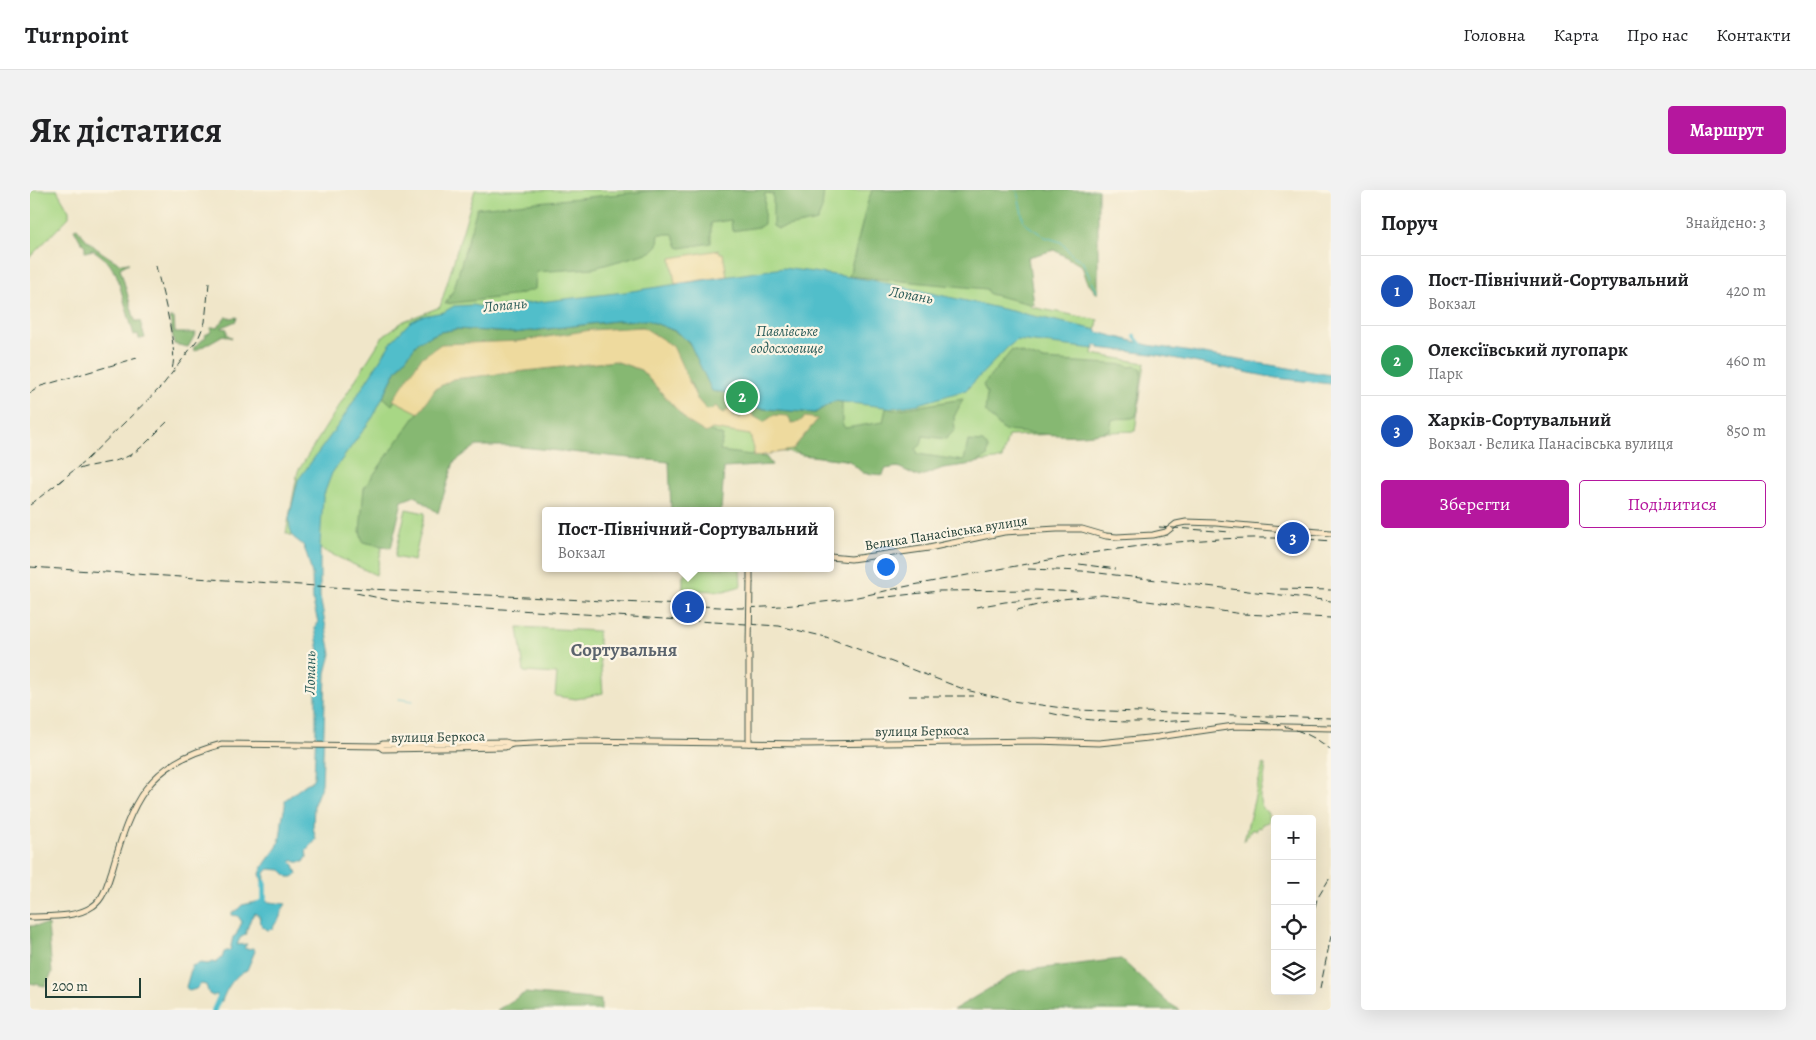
<!DOCTYPE html>
<html lang="uk">
<meta charset="utf-8">
<style>
:root{--surface:#fff;--page:#f2f2f2;--text:#202124;--muted:#757577;--line:#e0e0e0;--accent:#b5179e}
body{margin:0;font-family:Alegreya,serif;background:var(--page);color:var(--text)}
.controls{position:absolute;right:15px;bottom:15px;display:grid;overflow:hidden;border-radius:5px;box-shadow:0 5px 20px #0002}
.controls button{width:45px;height:45px;display:grid;place-items:center;padding:0;border:0;border-bottom:1px solid var(--line);background:var(--surface);color:var(--text);font:25px sans-serif}
.scale{position:absolute;left:15px;bottom:12px;width:96px;box-sizing:border-box;padding-left:5px;border:2px solid #1f3d34;border-top:0;font-size:14px;line-height:18px;white-space:nowrap;color:#1f3d34;-webkit-text-stroke:4px #fcf5e5;paint-order:stroke}
.you{position:absolute;left:855px;top:376px;width:18px;height:18px;margin:-12px;border:4px solid #fff;border-radius:50%;background:#1a73e8;box-shadow:0 0 0 8px #1a73e833}
.badge{display:grid;place-items:center;width:32px;height:32px;border-radius:50%;background:var(--accent);color:#fff;font-size:16px;font-weight:700}
.pin{position:absolute;translate:-50% -50%;border:2px solid #fff;box-shadow:0 1px 5px #0006}
.popup{position:absolute;left:512px;top:317px;width:292px;height:65px;box-sizing:border-box;display:grid;place-content:center;border-radius:5px;background:var(--surface);filter:drop-shadow(0 1px 4px #0005);font-size:16px;white-space:nowrap;color:var(--muted)}
.popup b{font-size:19px;color:var(--text)}
.popup::after{content:'';position:absolute;left:50%;top:100%;margin-left:-10px;border:10px solid transparent;border-top-color:var(--surface)}
.list{margin:0;padding:0;list-style:none}
h2{display:flex;justify-content:space-between;align-items:center;height:65px;margin:0;padding:0 20px;font-size:21px}
h2 small{font-size:16px;font-weight:400;color:var(--muted)}
.list li{display:grid;grid-template-columns:32px 1fr auto;gap:15px;align-items:center;box-sizing:border-box;height:70px;padding:0 20px;border-top:1px solid var(--line)}
.list b{display:block;font-size:19px;white-space:nowrap}
.list p{margin:0;font-size:16px;white-space:nowrap;color:var(--muted)}
.list em{font-size:16px;font-style:normal;color:var(--muted)}
.actions{display:flex;gap:10px;padding:15px 20px}
.actions a{flex:1;padding:11px 0;border:1px solid var(--accent);border-radius:5px;text-align:center;font-size:18px;color:var(--accent)}
.actions .main{background:var(--accent);color:#fff}
.icon{flex:none;width:28px;height:28px;fill:none;stroke:currentColor;stroke-width:2;stroke-linecap:round;stroke-linejoin:round}
.map{position:relative;flex:none;width:1301px;height:820px;overflow:hidden;border-radius:5px}
header{display:flex;align-items:center;gap:30px;box-sizing:border-box;height:70px;padding:0 25px;background:var(--surface);border-bottom:1px solid var(--line)}
header strong{font-size:24px}
nav{display:flex;gap:28px;margin-inline-start:auto;font-size:18px}
.intro{display:flex;align-items:center;justify-content:space-between;box-sizing:border-box;height:120px;padding:0 30px}
h1{margin:0;font-size:35px}
.button{padding:12px 22px;border-radius:5px;background:var(--accent);color:#fff;font-size:18px;font-weight:700}
main{display:flex;gap:30px;padding:0 30px}
aside{flex:1;background:var(--surface);border-radius:5px;box-shadow:0 5px 20px #0002}
.map>svg:first-child{display:block}
.green{fill:#a8d785;stroke:#648a5c}
.forest{fill:#86b872;stroke:#527a53}
.sand{fill:#eeda9e;stroke:#868c69}
.water{fill:#51beca;stroke:#387e7f}
.lines{fill:none;stroke-linecap:round;stroke-linejoin:round}
.stream{stroke:#51beca;stroke-width:1}
.canal{stroke:#51beca;stroke-width:3}
.river{stroke:#51beca;stroke-width:5.5}
.secondary-casing{stroke:#3e564a;stroke-width:7}
.secondary{stroke:#fbe6c4;stroke-width:5}
.rail{stroke:#1f3d34;stroke-width:1;stroke-dasharray:8 4;stroke-linecap:butt}
.secondary-bridge-casing{stroke:#3e564a;stroke-width:7;stroke-linecap:butt}
.secondary-bridge{stroke:#fbe6c4;stroke-width:5}
.labels{text-anchor:middle;dominant-baseline:central;stroke-width:4.5;stroke-linejoin:round;paint-order:stroke}
.street-label{font-size:14px;fill:#1f3d34;stroke:#fcf5e5}
.water-label{font-size:15px;font-style:italic;fill:#2c5d5a;stroke:#fcf5e5}
.district-label{font-size:19px;font-weight:bold;fill:#5b646d;stroke:#fcf5e5}
</style>
<header>
<strong>Turnpoint</strong>
<nav><a>Головна</a><a>Карта</a><a>Про нас</a><a>Контакти</a></nav>
</header>
<div class="intro"><h1>Як дістатися</h1><a class="button">Маршрут</a></div>
<main>
<div class="map">
<svg width="1301" height="820" viewBox="0 0 1301 820">
<rect width="100%" height="100%" fill="#fcf5e5"/>
<filter id="ink" filterUnits="userSpaceOnUse"><feTurbulence type="fractalNoise" baseFrequency=".02" numOctaves="2"/><feDisplacementMap in="SourceGraphic" scale="10" xChannelSelector="R" yChannelSelector="G"/><feConvolveMatrix kernelMatrix="1 2 1 2 8 2 1 2 1" color-interpolation-filters="sRGB"/></filter>
<filter id="wash" filterUnits="userSpaceOnUse"><feTurbulence type="fractalNoise" baseFrequency=".0096" numOctaves="4" result="noise"/><feDisplacementMap in="SourceGraphic" scale="20" xChannelSelector="R" yChannelSelector="G"/><feGaussianBlur stdDeviation="1.12" result="paint"/><feColorMatrix in="noise" values="0 0 0 0 0 0 0 0 0 0 0 0 0 0 0 0 0 1.4 0 .05"/><feComposite in="paint" operator="in"/></filter>
<g filter="url(#wash)">
<rect width="100%" height="100%" fill="#f0e6c9"/>
<g class="green">
<path d="M0,0H27L39,21V27L0,67Z"/>
<path d="M445,0H968L994,64L1001,117L1068,130L1062,164L1115,173L1105,241L978,246L972,269L888,280L748,261L691,270L437,248L362,310L346,385L256,343L268,281L353,146L374,131L410,117Z"/>
<path d="M376,319L395,323L384,371L365,367Z"/>
<path d="M655,378H710L711,396L694,401L653,400V385H655Z"/>
<path d="M488,437L568,441L573,503L546,509L525,506L527,484L494,482Z"/>
<path d="M1233,574L1235,575C1237,594 1220,610 1239,624V632L1232,634L1231,638L1228,637L1227,640H1221L1214,651Z"/>
</g>
<g class="forest">
<path d="M629,0H794L792,19L787,31L748,39L743,36V4L735,3L734,34L729,37L702,41L701,30L681,33V53L651,58L648,57L643,44H629L628,55L621,62L564,78L506,82L505,99L482,106L415,114L424,99L447,18Z"/>
<path d="M842,0H1068V103H1066L1057,91L1052,76L1024,60L998,67L1004,115L959,104L956,99L819,86L837,14Z"/>
<path d="M47,38C58,54 74,65 91,74L99,73L90,78L105,131H110L115,148L109,149L108,144L104,145L86,83L84,82C80,72 72,66 63,60L55,62V56L51,52L44,39Z"/>
<path d="M196,127L201,128L207,127L206,131L192,137V138L197,139V144L202,148L193,145L165,161L163,158L176,147L175,145L181,142V138L183,137L187,138Z"/>
<path d="M140,128H144L145,143H166L158,157L144,154Z"/>
<path d="M617,130C631,136 648,140 658,152C670,165 671,187 687,202L694,201L712,216L724,218L785,223L804,211L812,212V234L815,238L853,232L856,218L864,220L933,209L924,227L925,240L916,249L893,246L891,255L886,259L888,264L934,271L938,251L953,252L958,258L957,267L944,274L913,278L889,287L868,277L855,279L853,285L833,283L818,270L772,265L762,260L788,229C771,232 752,236 735,232C728,231 720,225 713,223L710,228L683,219L677,220L667,209L661,194L613,137C538,142 465,154 391,168L362,215L353,207L366,181L389,151L410,142L427,139L484,143L585,131Z"/>
<path d="M982,160L1014,170L1097,175L1099,177L1106,176L1112,179L1108,221L1105,227C1097,230 1089,227 1082,230L1080,240C1054,250 1004,243 974,241L955,221L957,204L953,195Z"/>
<path d="M585,171L611,180L658,232L693,246L690,261L736,267L742,275L694,278L691,321H641L639,272L481,256H446L424,272L408,323L385,306L372,311L361,358L333,352L330,341L334,298L405,199L423,189Z"/>
<path d="M18,735L22,783L15,796L0,793V736Z"/>
<path d="M1091,769L1137,812L1150,820H923L989,781Z"/>
<path d="M495,803L571,810V820H467Z"/>
</g>
<g class="sand">
<path d="M689,60L690,63H693L697,86L645,94L641,68Z"/>
<path d="M613,137L643,156L667,209L677,220L683,219L685,216L689,219V221L694,223L700,218L704,221L703,226L710,228L714,217H719L723,226L734,232L744,225L758,226L762,233L769,232L775,227L788,229L762,260L723,267L724,259L720,245L682,239L676,243L658,232L611,180L585,171L423,189L405,199L389,223L363,210L391,168L411,154L491,151L561,140Z"/>
</g>
<g class="water">
<path d="M753,78L842,90L1067,140V142L1118,155L1301,185V194L1246,188L1122,164L1069,158V156L1065,155L1064,159L987,150L978,157L936,200L889,214L863,218L804,211L785,223L724,218L702,213C695,198 695,204 682,201L659,152L645,141L617,130L585,131L484,143L427,139L410,142L389,151L366,181L343,227L302,283L293,307L290,355V407L301,464L296,483L292,594L284,614L283,637L286,650L276,661L277,667L274,672H266L263,670L261,672L264,675L267,684L263,687H258L251,680L239,679L235,683L234,699L230,684C233,674 241,666 247,657C252,646 251,636 253,625C254,619 256,616 255,610L276,594L281,592L284,587L286,538V499L289,461L285,438L288,432L283,412L282,384L277,365L273,355L263,347L260,338L259,328L268,290L309,234L362,151L380,132L392,126L414,122L424,116L442,115L457,118L595,102Z"/>
<path d="M231,711L256,714C250,722 252,723 249,729C246,733 244,734 243,739L238,740L232,737L229,726L225,723L221,728L215,745L210,748L207,755L217,754L214,758L217,759L223,758L225,761L217,780C205,784 196,799 192,811L188,812V805H185L183,806L179,804L176,795L171,794L166,799L159,801L156,797L162,776L170,773L178,774L182,772L186,773L187,770L192,768L194,762L200,760L203,747L206,745L212,732L208,726L202,725V722L206,721L212,715Z"/>
</g>
<g class="lines">
<g class="stream">
<path d="M987,0L994,33L1015,47L1031,52L1042,65L1052,71L1067,102"/>
<path d="M369,509L383,511"/>
</g>
<path class="canal" d="M1104,146L1112,155"/>
<g class="river">
<path d="M228,714L234,711V692"/>
<path d="M184,820L190,806"/>
</g>
</g>
</g>
<g filter="url(#ink)">
<g class="lines">
<g class="secondary-casing">
<g id="secondary">
<path d="M800,367L821,369L899,358L974,342L1027,339H1052L1076,346L1087,347L1123,345L1136,342L1146,334L1156,332L1186,333L1301,343"/>
<path d="M720,392V378"/>
<path d="M719,553V457"/>
<path d="M349,556L353,559L475,557L482,554"/>
<path d="M0,727C20,726 46,728 63,716C74,709 78,692 82,680C102,611 116,574 192,554L349,556L353,554L475,552L482,554L547,551L776,554L1005,551L1069,553L1128,547L1204,536L1301,538"/>
</g>
</g>
<use href="#secondary" class="secondary"/>
<g class="rail">
<path d="M126,76C131,99 149,158 142,179"/>
<path d="M0,203L11,196L107,168"/>
<path d="M49,279C63,274 78,274 91,269C110,263 123,245 137,232"/>
<path d="M28,293L54,272L132,196L168,149L175,132L179,93"/>
<path d="M0,315L33,289"/>
<path d="M1129,337L1201,342"/>
<path d="M1049,374L1086,379"/>
<path d="M0,377L301,397L709,418C747,417 784,414 822,408C844,404 866,398 889,394C1027,369 1159,338 1301,351"/>
<path d="M998,379L1052,381L1301,411"/>
<path d="M1250,399L1301,400"/>
<path d="M326,403L359,410L390,414L749,436L796,447L936,500L982,511L1047,520L1301,528"/>
<path d="M848,408L909,401L1003,400L1047,402"/>
<path d="M946,417L975,412L1010,409"/>
<path d="M987,420L1032,409L1073,405L1213,424L1301,428"/>
<path d="M879,506H944"/>
<path d="M1020,523C1065,534 1116,533 1162,530"/>
<path d="M1231,531C1256,536 1281,542 1301,560"/>
<path d="M1282,729L1287,709L1301,686"/>
<path d="M1290,799L1301,746"/>
</g>
<g class="secondary-bridge-casing">
<path id="secondary-bridge" d="M719,457L720,392"/>
</g>
<use href="#secondary-bridge" class="secondary-bridge"/>
</g>
</g>
<g class="labels">
<g class="street-label">
<text transform="translate(916 343) rotate(-9)">Велика Панасівська вулиця</text>
<text transform="translate(892 541) rotate(-1)">вулиця Беркоса</text>
<text transform="translate(408 547) rotate(-1)">вулиця Беркоса</text>
</g>
<g class="water-label">
<text transform="translate(881 105) rotate(10)">Лопань</text>
<text transform="translate(475 115) rotate(-5)">Лопань</text>
<text x="757" y="141">Павлівське<tspan x="757" dy="17">водосховище</tspan></text>
<text transform="translate(280 483) rotate(-89)">Лопань</text>
</g>
<g class="district-label">
<text x="594" y="460">Сортувальня</text>
</g>
</g>
</svg>
<div class="controls">
<button>+</button>
<button>−</button>
<button><svg class="icon" aria-label="locate" viewBox="0 0 24 24"><circle cx="12" cy="12" r="6"/><path d="M12 2v4M12 18v4M2 12h4M18 12h4"/></svg></button>
<button><svg class="icon" aria-label="layers" viewBox="0 0 24 24"><path d="M12 4l9 5-9 5-9-5zM3 14l9 5 9-5"/></svg></button>
</div>
<div class="scale">200 m</div>
<div class="you"></div>
<div class="pin badge" style="left:658px;top:417px;background:#1a4fb4">1</div>
<div class="popup"><b>Пост-Північний-Сортувальний</b>Вокзал</div>
<div class="pin badge" style="left:712px;top:207px;background:#2e9e5b">2</div>
<div class="pin badge" style="left:1263px;top:348px;background:#1a4fb4">3</div>
</div>
<aside>
<h2>Поруч<small>Знайдено: 3</small></h2>
<ul class="list">
<li><span class="badge" style="background:#1a4fb4">1</span><div><b>Пост-Північний-Сортувальний</b><p>Вокзал</p></div><em>420 m</em></li>
<li><span class="badge" style="background:#2e9e5b">2</span><div><b>Олексіївський лугопарк</b><p>Парк</p></div><em>460 m</em></li>
<li><span class="badge" style="background:#1a4fb4">3</span><div><b>Харків-Сортувальний</b><p>Вокзал · Велика Панасівська вулиця</p></div><em>850 m</em></li>
</ul>
<div class="actions"><a class="main">Зберегти</a><a>Поділитися</a></div>
</aside>
</main>
